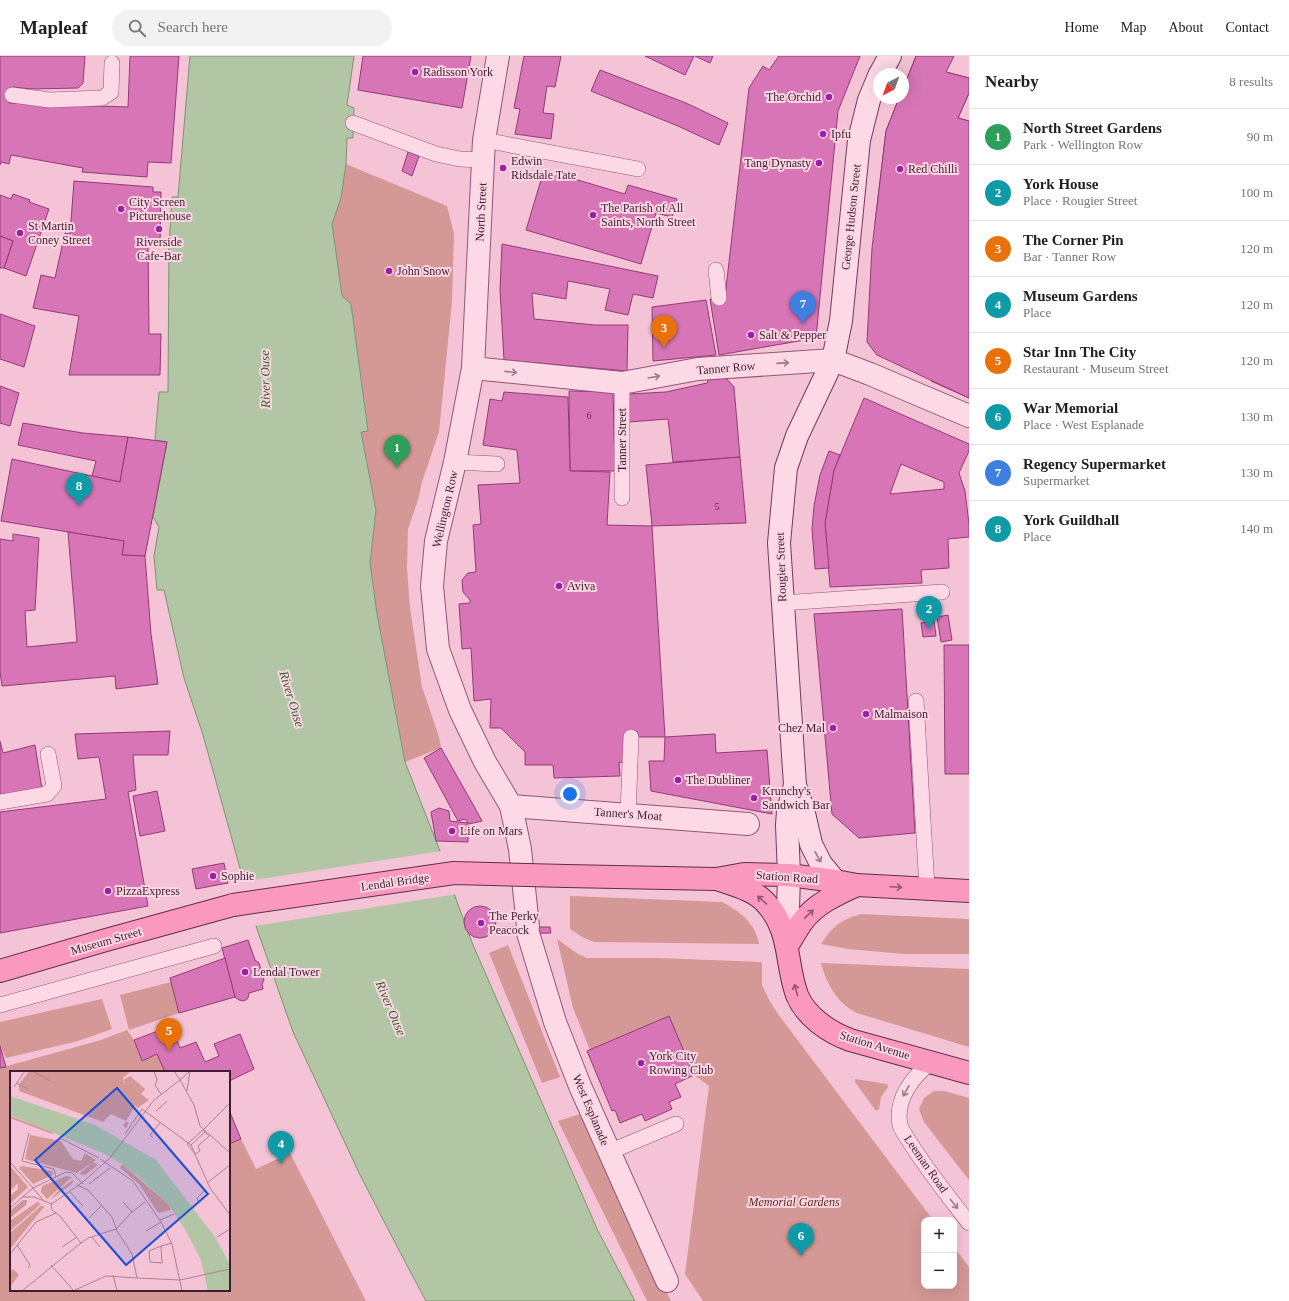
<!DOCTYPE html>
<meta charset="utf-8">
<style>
:root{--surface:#fff;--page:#f2f2f2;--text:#202124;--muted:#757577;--line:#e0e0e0;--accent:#7c3aed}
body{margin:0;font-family:"Times New Roman",serif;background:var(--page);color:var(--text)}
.controls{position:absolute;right:12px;bottom:12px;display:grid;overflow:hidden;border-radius:8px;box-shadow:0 4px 16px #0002}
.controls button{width:36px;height:36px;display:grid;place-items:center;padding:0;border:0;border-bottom:1px solid var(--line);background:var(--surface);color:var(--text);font:20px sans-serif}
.compass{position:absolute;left:873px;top:12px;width:36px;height:36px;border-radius:50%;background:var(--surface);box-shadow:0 4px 16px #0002;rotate:221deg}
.you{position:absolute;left:570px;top:738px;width:14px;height:14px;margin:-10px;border:3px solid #fff;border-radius:50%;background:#1a73e8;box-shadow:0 0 0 6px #1a73e833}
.badge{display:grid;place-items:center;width:26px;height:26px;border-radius:50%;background:var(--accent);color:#fff;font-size:13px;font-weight:700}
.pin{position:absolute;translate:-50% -33px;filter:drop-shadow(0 1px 2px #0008)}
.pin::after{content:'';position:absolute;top:21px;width:14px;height:12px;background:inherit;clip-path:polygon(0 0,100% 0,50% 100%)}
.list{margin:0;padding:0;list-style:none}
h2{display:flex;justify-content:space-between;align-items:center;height:52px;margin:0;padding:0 16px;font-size:17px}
h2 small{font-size:13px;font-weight:400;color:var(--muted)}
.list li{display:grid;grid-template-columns:26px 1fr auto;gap:12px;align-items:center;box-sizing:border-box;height:56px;padding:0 16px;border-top:1px solid var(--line)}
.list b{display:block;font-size:15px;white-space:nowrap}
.list p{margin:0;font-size:13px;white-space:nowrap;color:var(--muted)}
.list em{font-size:13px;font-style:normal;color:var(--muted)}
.icon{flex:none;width:22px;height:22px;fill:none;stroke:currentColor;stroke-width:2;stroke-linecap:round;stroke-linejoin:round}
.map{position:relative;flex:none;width:969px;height:1245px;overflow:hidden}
header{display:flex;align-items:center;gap:24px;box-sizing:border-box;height:56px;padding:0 20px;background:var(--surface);border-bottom:1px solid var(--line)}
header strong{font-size:19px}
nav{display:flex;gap:22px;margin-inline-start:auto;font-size:14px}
.search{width:280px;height:36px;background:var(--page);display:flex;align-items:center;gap:10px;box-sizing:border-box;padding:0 14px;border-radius:22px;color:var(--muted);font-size:15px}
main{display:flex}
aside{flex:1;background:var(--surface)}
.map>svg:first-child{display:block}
.green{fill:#d49896}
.water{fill:#b2c6a6;stroke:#79966b}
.pier{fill:#f4c4d6}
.building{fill:#d775b6;stroke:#943a77;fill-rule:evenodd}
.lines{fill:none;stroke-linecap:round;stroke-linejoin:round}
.service-casing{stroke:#915777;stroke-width:16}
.minor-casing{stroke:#915777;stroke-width:24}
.secondary-casing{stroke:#733a5b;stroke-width:24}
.primary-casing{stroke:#5f2c4b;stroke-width:24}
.service{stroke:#fdd9e6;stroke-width:15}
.minor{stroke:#fdd9e6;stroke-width:22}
.secondary{stroke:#fdd9e6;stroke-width:22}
.primary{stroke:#fb98be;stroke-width:22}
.primary-bridge-casing{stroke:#5f2c4b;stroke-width:24;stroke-linecap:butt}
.primary-bridge{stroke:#fb98be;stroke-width:22}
.oneway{stroke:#9e7b8c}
.oneway2{stroke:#945470}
.poi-dot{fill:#9d1fa9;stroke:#fad5e2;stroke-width:1.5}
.labels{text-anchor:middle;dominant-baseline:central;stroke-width:4;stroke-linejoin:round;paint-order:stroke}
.number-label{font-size:10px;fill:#653352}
.poi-label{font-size:12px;fill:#3f1d31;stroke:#fad5e2;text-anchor:start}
.street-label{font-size:12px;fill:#3f1d31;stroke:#fad5e2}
.park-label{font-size:12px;font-style:italic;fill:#5f2c21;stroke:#fad5e2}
.water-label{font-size:13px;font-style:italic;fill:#32612a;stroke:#fad5e2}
.inset-road{fill:none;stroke:#ac8194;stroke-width:1}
.view{fill:#1d4ed8;fill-opacity:0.15;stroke:#1d4ed8;stroke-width:2}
.inset-edge{fill:none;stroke:#3f1d31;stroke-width:2}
</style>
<header>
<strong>Mapleaf</strong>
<div class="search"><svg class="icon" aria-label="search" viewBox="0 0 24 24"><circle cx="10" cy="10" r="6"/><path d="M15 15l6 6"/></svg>Search here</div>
<nav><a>Home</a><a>Map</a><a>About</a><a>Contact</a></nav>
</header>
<main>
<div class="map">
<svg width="969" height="1245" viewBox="0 0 969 1245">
<rect width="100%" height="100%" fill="#f4c4d6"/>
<g class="green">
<path d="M346,108L447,150L454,178L452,245L445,316L439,376L422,426L418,444L408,473L407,512L410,552L422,631L439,681L441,692L405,706L377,558L370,507L376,454L361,376L368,374L351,248L342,240L332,168L341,142Z"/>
<path d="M570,840L722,846C740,855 755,867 759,888L594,886L582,881L570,873Z"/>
<path d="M861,858L969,863V898H904L848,893L821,888C833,870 840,864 861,858Z"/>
<path d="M557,883L578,898L587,902H658L762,906V929L769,944L778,958L933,1164H924V1230H954V1191L969,1211V1245H703L685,1218L709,1030L694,1019L669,961L590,994L573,952Z"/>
<path d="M508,889L560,1021L542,1027L489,897Z"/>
<path d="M821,907L969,913V991L857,957C837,947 827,929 821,907Z"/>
<path d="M171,926L179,957L129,974L120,939Z"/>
<path d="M102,943L112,973L78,985L6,1002L0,990V966Z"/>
<path d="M127,974L134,984L142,1005L157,998L165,1016H11V1234H229V1088L241,1083L256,1113L290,1097L366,1245H0V1012L101,984Z"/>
<path d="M855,1023L887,1028L888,1031L881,1041L879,1053L876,1055L855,1026Z"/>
<path d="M934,1035H944L969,1042V1124L924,1066L919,1053L924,1042Z"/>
<path d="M580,1058L671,1245H647L558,1065Z"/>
</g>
<path class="water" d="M190,0H354L347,49L354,52L353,82H347L346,108L341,142L332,168L342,240L351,248L368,375L361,376L376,454L370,507L377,558L405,706L440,795L457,846L473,889L598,1175L635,1245H426L401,1198L361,1121L293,976L257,873L203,679L184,622L164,534H157L154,500L159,471L153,461L167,386L155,384L159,336H168L169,189L172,141H178Z"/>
<path class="pier" d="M442,795L458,838L254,870L241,826Z"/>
<g class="building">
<path d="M0,0H85L83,27L78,32L32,33L13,31L12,39L9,47L128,51L130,0H179L171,107L148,106L147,121L82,116L83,112L11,99L9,108L1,106L0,109Z"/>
<path d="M363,0H471L462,52L358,34Z"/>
<path d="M524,0H561L555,31L547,30L543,57L554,58L551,83L515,78L520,53L514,52Z"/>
<path d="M645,0H694L685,19Z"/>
<path d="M695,0H713L710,7Z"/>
<path d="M779,0H860L838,55L816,282L719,299L710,243L725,241L749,32L763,10L769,14Z"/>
<path d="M916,0L946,16L969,22V37L958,62L969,65V342L931,325L963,227L939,221L943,201L903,190L905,169L875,167L886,75L899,42H903V33Z"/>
<path d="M916,0H954L946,16L969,22V37L958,62L969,65V342L877,299L867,286L872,192L886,75L899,42H903V33Z"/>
<path d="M600,14L686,47L728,67L719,89L678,70L591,35Z"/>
<path d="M408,96L419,100L412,120L402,115Z"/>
<path d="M544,114L625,138L628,129L677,143L672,161L656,157L641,208L526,174Z"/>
<path d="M74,125L153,131V136H161L160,188L148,187L149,278H161L160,319H69L79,260L33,252L41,219L55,222L65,177L70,178Z"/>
<path d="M13,138L30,144L29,146L49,153L26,220L4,212L13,185L0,180V139L11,143Z"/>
<path d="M0,180L13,185L4,212H0Z"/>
<path d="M502,188L658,220L653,242L633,238L628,259L605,254L610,233L568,225L566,243L532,237L534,263L595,269H628L627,315L504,304L500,234Z"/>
<path d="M706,244L716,299L653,305L652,251Z"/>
<path d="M0,258L35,270L24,311L0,303Z"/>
<path d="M726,322L734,331L740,401L673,406L668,363L629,366V338L666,336L707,327L708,324Z"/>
<path d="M0,330L19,337L10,370L0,367Z"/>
<path d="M569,335L613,336L615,415H570Z"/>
<path d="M504,336L568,341L570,415L610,416L607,469L652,470L665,681H631L626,707L619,706L620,720L554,722L553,709H525V696L501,672H490L491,643L474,645L471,592L462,593L459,548L470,547V544L463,536L462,524L468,517L476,516L473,469L481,468L478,429L520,427L517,394L483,389L490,343L502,345Z"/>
<path d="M864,342L969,388V395L959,417L965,435L969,468V481L948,483L949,512L921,514L922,527L830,531L825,467L834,414ZM901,408L944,426V433L890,438Z"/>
<path d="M23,367L83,377L128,381L120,426L92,420L96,405L18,389Z"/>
<path d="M128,381L167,386L145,500L122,499L124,485L1,465L12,403L120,426Z"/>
<path d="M829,395L840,399L834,414L825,467L829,512L815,513L812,473L814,450L820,419Z"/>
<path d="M740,401L746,467L652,470L646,409Z"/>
<path d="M68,476L124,485L122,499L145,500L151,578L158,628L116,633L115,620L2,630L0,616V483L13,485V478L39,482L35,554L25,555L27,591L77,586Z"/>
<path d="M902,553L915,777L859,782L832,758L814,558Z"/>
<path d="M948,559L952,584L941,586L937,561Z"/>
<path d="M934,565L936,580L923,581L921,567Z"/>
<path d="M944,589H969V718H945Z"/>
<path d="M170,675L168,699H133L136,734L128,736L148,850L0,877V756L106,743L99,701L78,703L75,678Z"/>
<path d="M715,678L716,697L767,694L772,758L651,735L649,705H664L665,681Z"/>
<path d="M0,685L3,697L35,689L42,733L0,740Z"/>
<path d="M441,692L475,752L482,765L469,768L465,763L458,765L424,702Z"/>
<path d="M157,735L165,775L140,780L133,740Z"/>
<path d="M439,752L449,755L450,765L468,767V786L436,785L431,756Z"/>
<path d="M224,807L228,827L196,833L192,813Z"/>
<circle cx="480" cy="866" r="16"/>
<path d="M496,871H550L551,877L491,878Z"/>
<path d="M248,884L255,904L259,907L264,924L262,928L263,933L249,937L248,942L244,945L239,944L235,941L222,892Z"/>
<path d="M225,902L235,941L179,957L170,922Z"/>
<path d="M669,960L694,1019L675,1028L681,1041L669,1046L672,1053L645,1065L642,1058L620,1067L615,1054L612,1055L587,995Z"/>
<path d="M171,970L180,992L196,986L205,1006L219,1000L214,988L240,978L254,1013L229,1025V1016H165L157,998L142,1005L134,984Z"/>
<path d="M0,990L6,1011L0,1012Z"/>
<path d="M229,1054L241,1083L229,1088Z"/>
</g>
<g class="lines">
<g class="service-casing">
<g id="service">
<path d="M12,39L50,44L102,42L111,36L112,7"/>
<path d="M353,67L436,98L460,103L483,104"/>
<path d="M484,84L638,113"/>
<path d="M716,214L719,242"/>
<path d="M455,406L497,408"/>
<path d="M622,442V327"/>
<path d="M782,547L942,536"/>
<path d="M916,645L927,832"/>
<path d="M0,746L47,738L54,730L48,698"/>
<path d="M628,758L631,681"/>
<path d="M0,949L214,890"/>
<path d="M931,1006C913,1021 895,1043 900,1069C901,1074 906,1080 909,1085C927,1114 948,1140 969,1167"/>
<path d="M609,1096L676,1068"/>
</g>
</g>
<g class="minor-casing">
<g id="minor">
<path d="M498,0L484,84L473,312L455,406L436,485L432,530L438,593L460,654L485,706L511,750L520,793L528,871"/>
<path d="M473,312L622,327L698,313L833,304L870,318L969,360"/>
<path d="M511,750L748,768"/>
<path d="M528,877L555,966L580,1030L667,1225"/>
</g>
</g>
<g class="secondary-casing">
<g id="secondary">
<path d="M880,18L890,0"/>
<path d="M835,825L821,808L811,788L803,753L795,729L779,487L786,412L797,380L833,304L841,265L859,84L869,44L879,20"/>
<path d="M787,890L789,819L787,769L788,755L795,729"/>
</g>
</g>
<g class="primary-casing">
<g id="primary">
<path d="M566,820L716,823L744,818L789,819L835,825L857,829L969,835"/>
<path d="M717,823C733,829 752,833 764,845C792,873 785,907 797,939C806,961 829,976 850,984L969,1017"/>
<path d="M787,890C792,882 797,873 802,866C815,848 837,838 857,829"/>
<path d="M0,915L106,884L233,849"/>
</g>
</g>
<use href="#service" class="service"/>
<use href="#minor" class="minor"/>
<use href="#secondary" class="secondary"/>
<use href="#primary" class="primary"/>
<g class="primary-bridge-casing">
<path id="primary-bridge" d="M233,849L454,817L566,820"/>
</g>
<use href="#primary-bridge" class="primary-bridge"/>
</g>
<defs><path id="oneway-shaft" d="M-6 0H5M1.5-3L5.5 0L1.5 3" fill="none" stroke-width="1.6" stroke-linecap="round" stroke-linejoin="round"/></defs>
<g class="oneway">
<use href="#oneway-shaft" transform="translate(783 307) rotate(-4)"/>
<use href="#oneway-shaft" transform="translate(511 316) rotate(6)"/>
<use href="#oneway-shaft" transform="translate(654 321) rotate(-10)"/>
<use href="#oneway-shaft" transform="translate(818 801) rotate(61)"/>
<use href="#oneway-shaft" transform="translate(906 1035) rotate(119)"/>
<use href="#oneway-shaft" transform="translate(954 1148) rotate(52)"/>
</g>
<g class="oneway2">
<use href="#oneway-shaft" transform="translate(896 831) rotate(3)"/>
<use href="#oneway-shaft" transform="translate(762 844) rotate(-139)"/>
<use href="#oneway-shaft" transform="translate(809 858) rotate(-44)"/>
<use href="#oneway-shaft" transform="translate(796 934) rotate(-105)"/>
</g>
<g class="poi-dot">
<circle cx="415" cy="16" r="4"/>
<circle cx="829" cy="41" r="4"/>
<circle cx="823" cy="78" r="4"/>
<circle cx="819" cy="107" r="4"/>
<circle cx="503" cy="112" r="4"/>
<circle cx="900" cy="113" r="4"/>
<circle cx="121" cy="153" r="4"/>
<circle cx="593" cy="159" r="4"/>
<circle cx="159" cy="173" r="4"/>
<circle cx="20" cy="177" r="4"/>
<circle cx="389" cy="215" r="4"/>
<circle cx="751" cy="279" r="4"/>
<circle cx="559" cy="530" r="4"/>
<circle cx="866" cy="658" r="4"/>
<circle cx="833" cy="672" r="4"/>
<circle cx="678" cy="724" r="4"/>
<circle cx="754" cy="742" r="4"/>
<circle cx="452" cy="775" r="4"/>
<circle cx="213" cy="820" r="4"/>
<circle cx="108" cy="835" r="4"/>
<circle cx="481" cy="867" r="4"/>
<circle cx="245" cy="916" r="4"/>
<circle cx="641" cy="1007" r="4"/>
</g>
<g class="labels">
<g class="number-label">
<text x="589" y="359">6</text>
<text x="717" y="450">5</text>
</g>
<g class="poi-label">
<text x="423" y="16">Radisson York</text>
<text x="821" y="41" text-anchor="end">The Orchid</text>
<text x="831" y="78">Ipfu</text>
<text x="511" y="105">Edwin<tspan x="511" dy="14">Ridsdale Tate</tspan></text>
<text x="811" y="107" text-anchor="end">Tang Dynasty</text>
<text x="908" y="113">Red Chilli</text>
<text x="129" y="146">City Screen<tspan x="129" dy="14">Picturehouse</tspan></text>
<text x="601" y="152">The Parish of All<tspan x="601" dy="14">Saints, North Street</tspan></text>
<text x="28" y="170">St Martin<tspan x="28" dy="14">Coney Street</tspan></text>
<text x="159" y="186" text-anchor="middle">Riverside<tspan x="159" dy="14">Cafe-Bar</tspan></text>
<text x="397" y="215">John Snow</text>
<text x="759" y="279">Salt &amp; Pepper</text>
<text x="567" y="530">Aviva</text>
<text x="874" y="658">Malmaison</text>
<text x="825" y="672" text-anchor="end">Chez Mal</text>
<text x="686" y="724">The Dubliner</text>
<text x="762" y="735">Krunchy's<tspan x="762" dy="14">Sandwich Bar</tspan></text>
<text x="460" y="775">Life on Mars</text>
<text x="221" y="820">Sophie</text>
<text x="116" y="835">PizzaExpress</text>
<text x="489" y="860">The Perky<tspan x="489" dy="14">Peacock</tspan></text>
<text x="253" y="916">Lendal Tower</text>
<text x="649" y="1000">York City<tspan x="649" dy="14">Rowing Club</tspan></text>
</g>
<g class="street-label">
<text transform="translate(481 156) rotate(-87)">North Street</text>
<text transform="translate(851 161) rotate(-84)">George Hudson Street</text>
<text transform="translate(726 312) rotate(-5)">Tanner Row</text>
<text transform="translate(622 384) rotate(-90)">Tanner Street</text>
<text transform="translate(445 453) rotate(-77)">Wellington Row</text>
<text transform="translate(781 511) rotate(-92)">Rougier Street</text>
<text transform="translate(628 758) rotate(4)">Tanner's Moat</text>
<text transform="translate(787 821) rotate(4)">Station Road</text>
<text transform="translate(395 826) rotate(-8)">Lendal Bridge</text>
<text transform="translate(106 885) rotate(-16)">Museum Street</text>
<text transform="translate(875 989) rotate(17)">Station Avenue</text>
<text transform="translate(591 1054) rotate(67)">West Esplanade</text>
<text transform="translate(926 1108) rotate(55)">Leeman Road</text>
</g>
<g class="park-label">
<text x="794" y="1146">Memorial Gardens</text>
</g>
<g class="water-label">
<text transform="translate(265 323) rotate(-91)">River Ouse</text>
<text transform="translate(292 643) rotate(73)">River Ouse</text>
<text transform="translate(391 952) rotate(67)">River Ouse</text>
</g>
</g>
<g transform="translate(10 1015)">
<rect width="220" height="220" fill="#f4c4d6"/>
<path d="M19,0H121L113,7V10L115,12H116L113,9L120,5L135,18L131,23L139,29L128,37L125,35L116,50L119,52L116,57L113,55L116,50L101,43L93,51L9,20V13ZM0,45L43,61L42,63L0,47ZM20,64L51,70L63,88L71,90L75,82L86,89L67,102L15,88ZM83,91L88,94L75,104L69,103ZM112,93L158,133L161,139L148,142L129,113L110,97ZM0,95L18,116L0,133V125L8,118V112L0,120ZM12,95L42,100L43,104L23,113L9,97ZM56,105L62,106L37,128L31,121L32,115ZM64,108L62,113L40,129L48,120ZM27,131L31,133L0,160V150ZM32,134L34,136L0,178V162ZM3,198L9,204L0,216V201Z" fill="#d49896"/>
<path d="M13,129H17L16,134L0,147V140Z" fill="#c89896"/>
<path d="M0,25L85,54L146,89L205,166L220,193V220H198L191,189L176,160L158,133L130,107L112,93L93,82L0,44Z" fill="#b2c6a6"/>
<path class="inset-road" d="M23,0L40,10M144,0L147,9L145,14L151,23M180,0L170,9L184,34L190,55L220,82M6,12L18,18M4,16L15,0M177,20L180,0M146,40L157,30M193,59L199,65L188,75L190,80L185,83L177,73ZM193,59L220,32M115,63L132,38L181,74L200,117L220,144M143,67L140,64L150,52M52,68L89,87M181,74L195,61M90,88L123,110L151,151L162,173L172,220M12,90L44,98L46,106M12,90L19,62M0,91L23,117M197,112L220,94M79,113L100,97M67,114L78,119L102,146L107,160L122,183L127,207L170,209L220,198M23,117L33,129M59,120L73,135M12,126H24L42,133L74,110L100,87L144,29L170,9L164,0M188,130L187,127L194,120M113,131L122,141M41,133L42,139L50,145L71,172M0,137L23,117L56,101L62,102L73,113M79,147L92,134M150,149L164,143M136,160L151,151M82,166L90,176M207,166L220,158M7,174L20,194L18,197M151,175L152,192L140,191L139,180L151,175L162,172M52,176L67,166M0,183L26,151L46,142M41,194L64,220M103,204L107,220M12,220L67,175L78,167L106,158L122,141L135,131M63,220L96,205L127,207"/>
<path class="view" d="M107,17L198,123L116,194L25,89Z"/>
<rect width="220" height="220" class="inset-edge"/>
</g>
</svg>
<div class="controls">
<button>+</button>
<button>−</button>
</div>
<svg class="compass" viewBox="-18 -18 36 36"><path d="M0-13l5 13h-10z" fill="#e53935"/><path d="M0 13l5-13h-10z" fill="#757577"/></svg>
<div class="you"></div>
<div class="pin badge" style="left:397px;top:412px;background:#2e9e5b">1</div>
<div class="pin badge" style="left:929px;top:573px;background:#0f9aa8">2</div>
<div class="pin badge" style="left:664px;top:292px;background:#e8710a">3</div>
<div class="pin badge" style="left:281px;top:1108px;background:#0f9aa8">4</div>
<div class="pin badge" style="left:169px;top:995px;background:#e8710a">5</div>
<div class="pin badge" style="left:801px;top:1200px;background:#0f9aa8">6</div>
<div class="pin badge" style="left:803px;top:268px;background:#3f7fe0">7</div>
<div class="pin badge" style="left:79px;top:450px;background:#0f9aa8">8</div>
</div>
<aside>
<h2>Nearby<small>8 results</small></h2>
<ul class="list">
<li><span class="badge" style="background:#2e9e5b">1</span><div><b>North Street Gardens</b><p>Park · Wellington Row</p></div><em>90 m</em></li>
<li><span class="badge" style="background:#0f9aa8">2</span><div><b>York House</b><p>Place · Rougier Street</p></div><em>100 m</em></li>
<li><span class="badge" style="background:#e8710a">3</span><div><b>The Corner Pin</b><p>Bar · Tanner Row</p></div><em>120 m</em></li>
<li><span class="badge" style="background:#0f9aa8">4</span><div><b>Museum Gardens</b><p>Place</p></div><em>120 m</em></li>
<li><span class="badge" style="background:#e8710a">5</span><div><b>Star Inn The City</b><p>Restaurant · Museum Street</p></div><em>120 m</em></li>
<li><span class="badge" style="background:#0f9aa8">6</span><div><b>War Memorial</b><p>Place · West Esplanade</p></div><em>130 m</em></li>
<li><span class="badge" style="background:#3f7fe0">7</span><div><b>Regency Supermarket</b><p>Supermarket</p></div><em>130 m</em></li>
<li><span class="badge" style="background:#0f9aa8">8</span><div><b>York Guildhall</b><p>Place</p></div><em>140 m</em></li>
</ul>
</aside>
</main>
